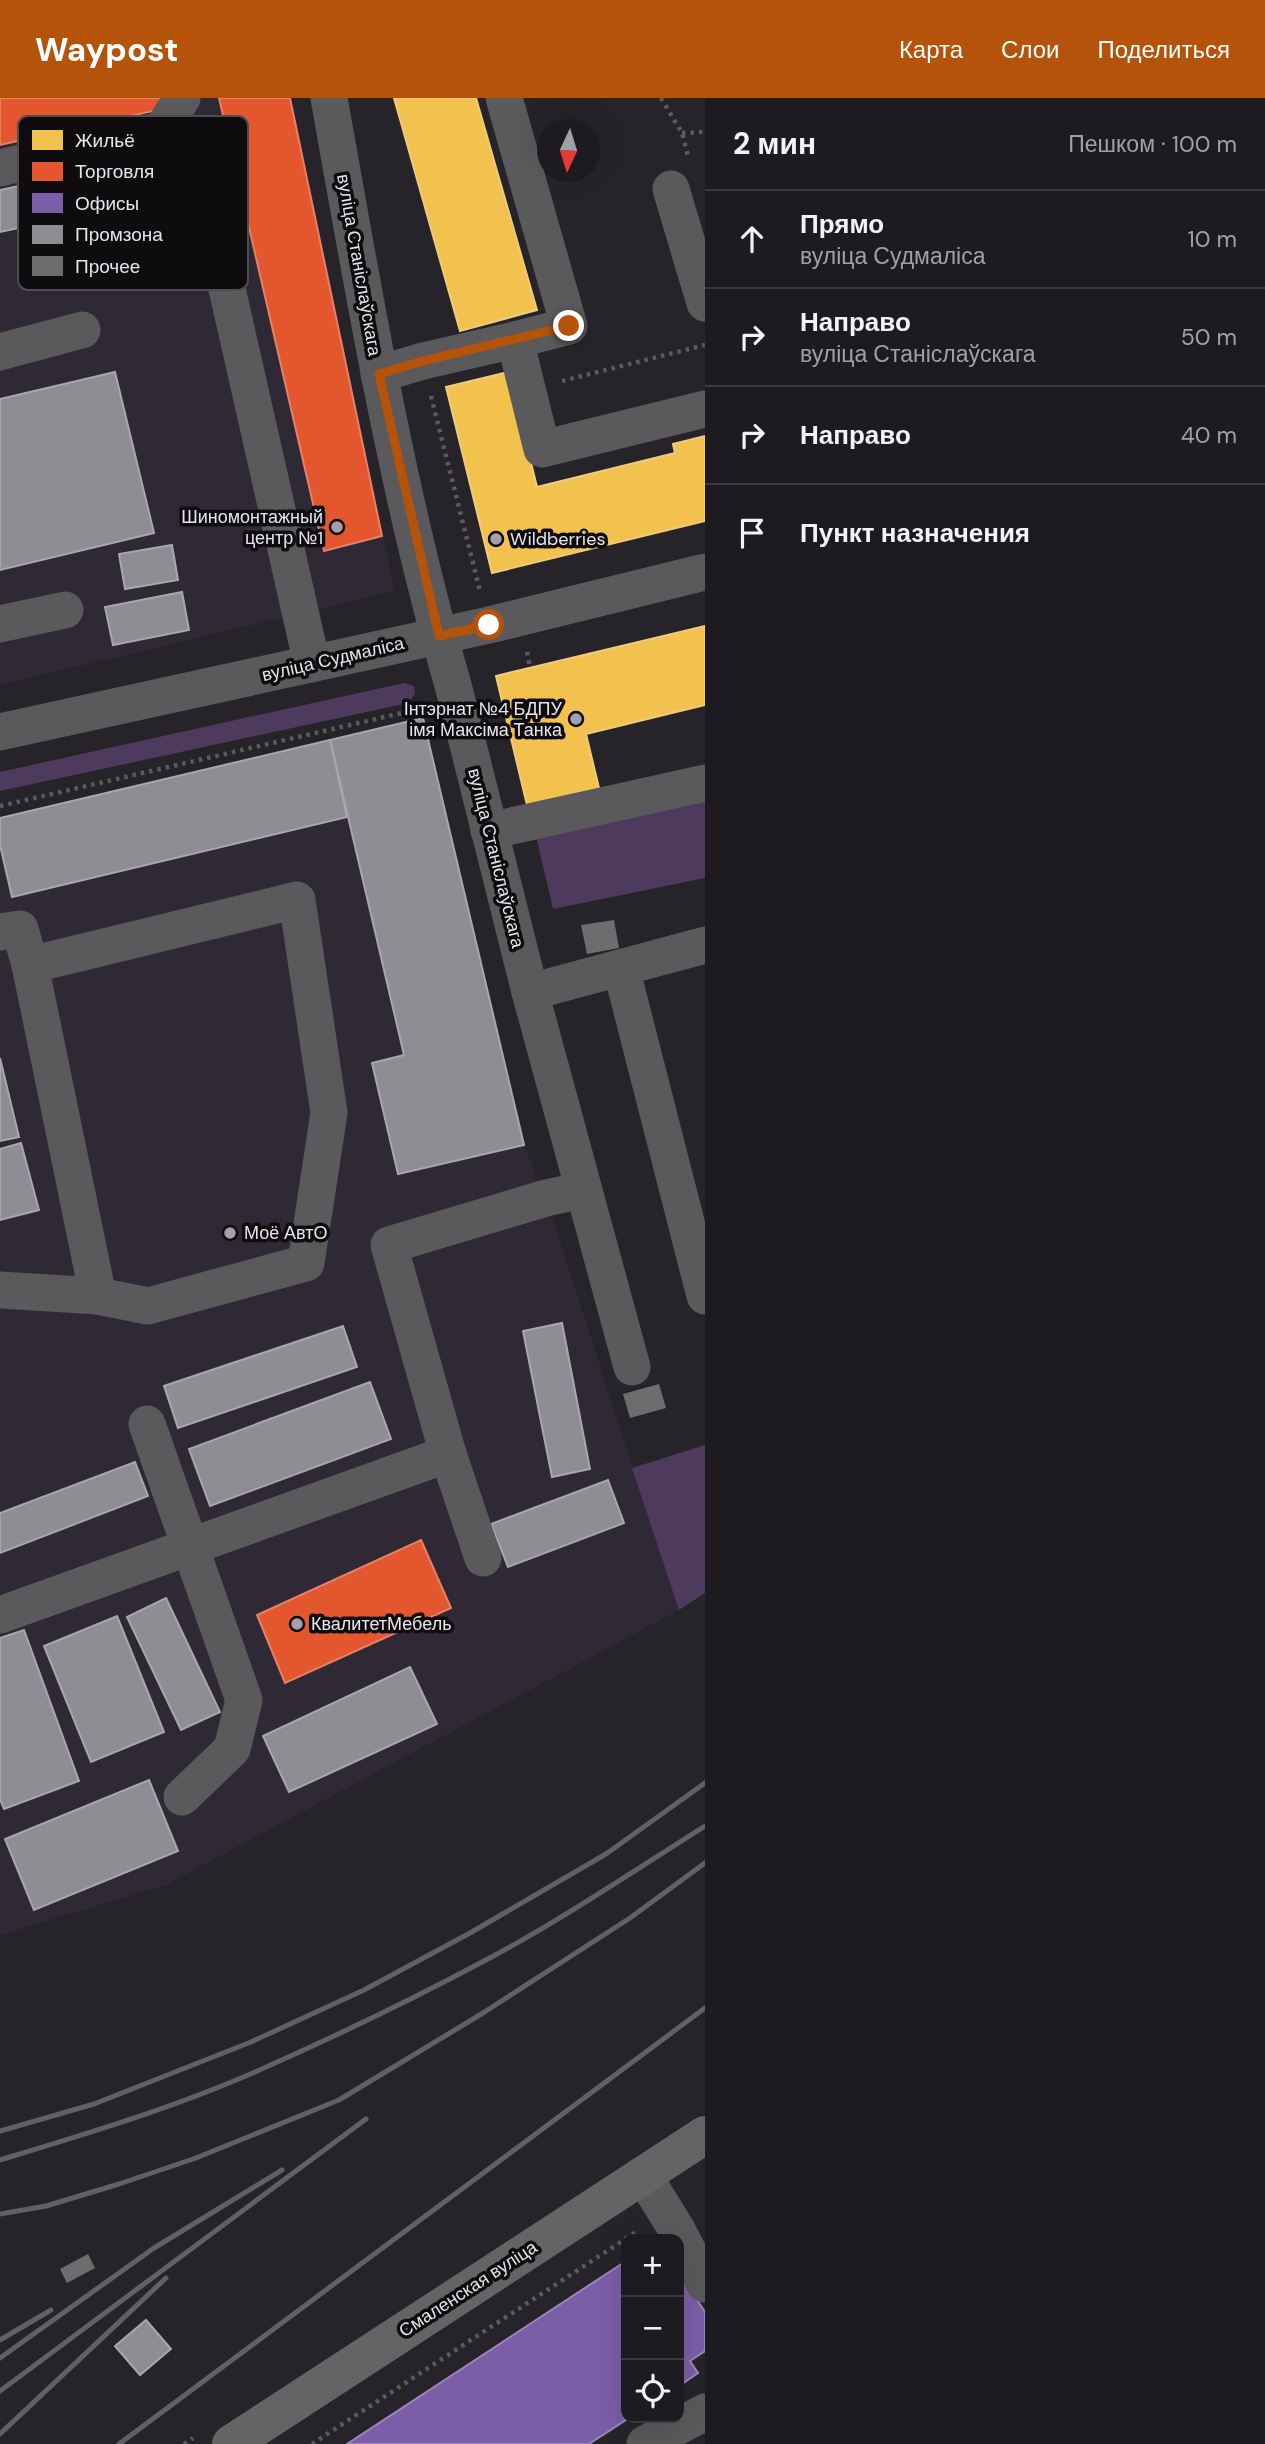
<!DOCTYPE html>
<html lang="ru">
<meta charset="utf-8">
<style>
:root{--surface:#1d1b1f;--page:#252428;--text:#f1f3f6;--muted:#a0a1a4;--line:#3b393d;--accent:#b45309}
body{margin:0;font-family:"DM Sans",sans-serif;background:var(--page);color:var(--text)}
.controls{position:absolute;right:21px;bottom:21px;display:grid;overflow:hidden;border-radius:14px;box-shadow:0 7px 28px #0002}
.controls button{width:63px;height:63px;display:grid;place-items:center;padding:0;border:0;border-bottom:2px solid var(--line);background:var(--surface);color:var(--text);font:35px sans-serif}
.compass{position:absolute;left:537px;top:21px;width:63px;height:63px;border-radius:50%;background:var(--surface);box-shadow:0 7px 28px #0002;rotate:184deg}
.stop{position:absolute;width:21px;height:21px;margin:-16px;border:5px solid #b45309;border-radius:50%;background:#fff}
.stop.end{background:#b45309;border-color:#fff;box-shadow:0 2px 7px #0008}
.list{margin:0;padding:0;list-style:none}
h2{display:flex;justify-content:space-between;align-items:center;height:91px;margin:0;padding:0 28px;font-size:30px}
h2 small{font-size:23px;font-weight:400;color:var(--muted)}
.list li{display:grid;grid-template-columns:46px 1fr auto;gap:21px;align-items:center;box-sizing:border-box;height:98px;padding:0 28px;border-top:2px solid var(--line)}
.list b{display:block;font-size:26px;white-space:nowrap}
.list p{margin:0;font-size:23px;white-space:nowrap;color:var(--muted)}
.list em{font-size:23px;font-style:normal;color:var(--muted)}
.icon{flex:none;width:38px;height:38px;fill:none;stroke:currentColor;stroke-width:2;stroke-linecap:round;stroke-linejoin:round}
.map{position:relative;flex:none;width:705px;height:2346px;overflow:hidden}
header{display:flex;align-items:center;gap:42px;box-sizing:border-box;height:98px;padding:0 35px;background:var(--accent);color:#fff}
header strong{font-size:33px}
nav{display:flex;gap:38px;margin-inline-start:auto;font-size:24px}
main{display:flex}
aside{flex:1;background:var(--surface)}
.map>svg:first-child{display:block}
.built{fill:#2f2835}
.green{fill:#4e3a5d}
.homes{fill:#f2c14e;stroke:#efcc7d;stroke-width:2}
.shops{fill:#e4572e;stroke:#e58166;stroke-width:2}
.offices{fill:#7b5ea7;stroke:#9b86bb;stroke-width:2}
.industry{fill:#8d8d92;stroke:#a8a7ac;stroke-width:2}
.building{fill:#6b6d6f}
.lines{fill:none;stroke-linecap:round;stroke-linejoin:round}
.path{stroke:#5c5a5d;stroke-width:4.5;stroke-dasharray:3.5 5;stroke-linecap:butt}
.minor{stroke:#5a595c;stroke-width:37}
.major{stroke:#656366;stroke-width:38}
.rail{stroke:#626064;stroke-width:5}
.route{stroke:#b45309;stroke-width:9}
.poi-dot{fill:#a4a1a6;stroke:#0f0c10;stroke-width:2.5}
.labels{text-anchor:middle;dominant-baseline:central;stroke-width:7;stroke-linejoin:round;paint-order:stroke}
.street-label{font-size:18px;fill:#e7e4ea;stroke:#0f0c10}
.poi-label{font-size:18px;fill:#e7e4ea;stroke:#0f0c10;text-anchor:start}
.key{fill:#0f0c10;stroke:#504d51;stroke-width:2}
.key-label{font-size:19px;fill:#e7e4ea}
</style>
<header>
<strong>Waypost</strong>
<nav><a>Карта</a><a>Слои</a><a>Поделиться</a></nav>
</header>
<main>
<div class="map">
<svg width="705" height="2346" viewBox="0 0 705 2346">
<rect width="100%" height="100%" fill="#272429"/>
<g class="built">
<path d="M0,0H290L395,493L0,587Z"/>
<path d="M423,620L524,1047L546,1100L679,1512L166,1787L0,1837V720Z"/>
</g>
<g class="green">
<path d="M404,585L414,588L415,596L408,605L0,693V674Z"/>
<path d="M705,700V780L553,811L536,738Z"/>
<path d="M705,1347V1495L679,1512L632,1370Z"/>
</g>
<g class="homes">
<path d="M394,0H476L537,212L460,233Z"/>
<path d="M520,271L519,316L537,389L675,355L673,346L705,338V423L492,475L446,289Z"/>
<path d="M705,528V607L586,636L599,690L527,707L496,578Z"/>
</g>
<g class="shops">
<path d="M0,0H160L162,11L0,47Z"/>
<path d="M219,0H290L382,438L324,453Z"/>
<path d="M421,1442L451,1510L285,1585L257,1517Z"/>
</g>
<g class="offices">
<path d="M626,2163V2320H629L589,2346H347Z"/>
<path d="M679,2174L705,2214V2253L690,2263L698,2275L679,2288Z"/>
</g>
<g class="industry">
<path d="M52,81L60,121L0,134V92Z"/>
<path d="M115,274L154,435L0,472V301Z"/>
<path d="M172,447L178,482L125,491L119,456Z"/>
<path d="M182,494L189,532L113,547L105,509Z"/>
<path d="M423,620L524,1047L398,1076L372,965L404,957L330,642Z"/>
<path d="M330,642L347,719L12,799L0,747V720Z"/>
<path d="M0,960L19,1039L0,1043Z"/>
<path d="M21,1045L39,1112L0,1122V1051Z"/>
<path d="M562,1225L590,1371L552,1379L523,1233Z"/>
<path d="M343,1228L357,1269L178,1330L164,1288Z"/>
<path d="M370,1284L391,1341L210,1408L189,1351Z"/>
<path d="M135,1364L148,1398L0,1455V1415Z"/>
<path d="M608,1382L624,1425L508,1469L491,1426Z"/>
<path d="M166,1500L220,1614L181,1632L127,1519Z"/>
<path d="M117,1518L164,1634L91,1664L44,1548Z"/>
<path d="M24,1532L79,1683L4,1711L0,1701V1540Z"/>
<path d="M410,1569L437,1626L289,1694L263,1638Z"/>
<path d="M149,1682L178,1753L34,1812L5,1741Z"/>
<path d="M146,2222L171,2251L140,2277L115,2248Z"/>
</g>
<g class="building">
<path d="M614,822L619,850L587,856L581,827Z"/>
<path d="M659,1286L666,1310L630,1320L623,1296Z"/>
<path d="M88,2156L95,2170L67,2185L60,2171Z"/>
</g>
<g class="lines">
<g class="path">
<path d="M661,0L682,35L688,58"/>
<path d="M682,35L705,34"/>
<path d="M562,283L705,247"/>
<path d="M431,298L480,493"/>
<path d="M527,554L530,570"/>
<path d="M0,708L419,611L420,609"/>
<path d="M184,2346L193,2340"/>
<path d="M312,2346L636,2134"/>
</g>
<g class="minor">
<path d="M329,0C364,196 397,395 453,587L530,894L632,1269"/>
<path d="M504,0L569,228L515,242"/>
<path d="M0,70L162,32L182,0"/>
<path d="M201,76L312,566"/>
<path d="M671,91L705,205"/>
<path d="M0,254L82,232"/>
<path d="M379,276L423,263L515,242L542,351L705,311"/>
<path d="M0,526L65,512"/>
<path d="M0,634L489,527L705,474"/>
<path d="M489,733L705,685"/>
<path d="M0,834L20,831L30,867L98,1198L0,1192"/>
<path d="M30,867L297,802L329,1015L306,1165L148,1208L98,1198"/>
<path d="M621,870L705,1198"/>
<path d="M530,894L705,847"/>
<path d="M147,1326L244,1602L232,1651L182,1699"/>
<path d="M448,1356L483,1460"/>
<path d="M0,1517L448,1356L389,1147L546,1100L583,1092"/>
<path d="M643,2077L677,2132L705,2186"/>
<path d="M645,2346L705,2314"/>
</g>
<path class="major" d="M231,2346L705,2037"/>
<g class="rail">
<path d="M0,2033L94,2006L251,1944L364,1892L470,1835L606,1756L705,1685"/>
<path d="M0,2062C86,2036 173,2010 255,1974C332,1940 409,1903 484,1863C560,1823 632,1774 705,1728"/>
<path d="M0,2116L46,2108L119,2086L196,2060L339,2002L483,1915L630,1820L705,1765"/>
<path d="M0,2242L51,2212"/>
<path d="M0,2260L154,2150L282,2072"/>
<path d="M0,2293L366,2021"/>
<path d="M0,2336L166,2180"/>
<path d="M119,2346L705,1910"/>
</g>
</g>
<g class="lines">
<path class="route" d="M489,527L439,538L379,276L423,263L569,228"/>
</g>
<g class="poi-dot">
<circle cx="337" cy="429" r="7"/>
<circle cx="496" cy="441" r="7"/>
<circle cx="576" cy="621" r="7"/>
<circle cx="230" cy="1135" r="7"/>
<circle cx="297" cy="1526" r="7"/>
</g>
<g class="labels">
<g class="street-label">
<text transform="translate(359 167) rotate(80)">вуліца Станіслаўскага</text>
<text transform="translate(333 561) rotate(-13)">вуліца Судмаліса</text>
<text transform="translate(496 760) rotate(76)">вуліца Станіслаўскага</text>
<text transform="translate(468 2191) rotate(-33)">Смаленская вуліца</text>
</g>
<g class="poi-label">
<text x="323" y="419" text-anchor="end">Шиномонтажный<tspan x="323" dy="21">центр №1</tspan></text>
<text x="510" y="441">Wildberries</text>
<text x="562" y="611" text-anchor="end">Інтэрнат №4 БДПУ<tspan x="562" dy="21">імя Максіма Танка</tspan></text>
<text x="244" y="1135">Моё АвтО</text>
<text x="311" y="1526">КвалитетМебель</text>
</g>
</g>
<rect x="18" y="18" width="230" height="174" rx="10" class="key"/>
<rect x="32" y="32" width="31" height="20" fill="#f2c14e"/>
<rect x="32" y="64" width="31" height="19" fill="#e4572e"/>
<rect x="32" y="95" width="31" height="20" fill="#7b5ea7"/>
<rect x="32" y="127" width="31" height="19" fill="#8d8d92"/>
<rect x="32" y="158" width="31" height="20" fill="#6b6d6f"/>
<g class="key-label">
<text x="75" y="49">Жильё</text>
<text x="75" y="80">Торговля</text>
<text x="75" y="112">Офисы</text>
<text x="75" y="143">Промзона</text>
<text x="75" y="175">Прочее</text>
</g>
</svg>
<div class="controls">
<button>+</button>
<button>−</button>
<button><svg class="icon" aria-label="locate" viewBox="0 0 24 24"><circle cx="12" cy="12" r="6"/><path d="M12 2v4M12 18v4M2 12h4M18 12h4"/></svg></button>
</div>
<svg class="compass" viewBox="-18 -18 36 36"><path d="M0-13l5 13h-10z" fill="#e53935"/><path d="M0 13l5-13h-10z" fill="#a0a1a4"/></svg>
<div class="stop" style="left:489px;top:527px"></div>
<div class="stop end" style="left:569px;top:228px"></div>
</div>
<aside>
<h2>2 мин<small>Пешком · 100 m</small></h2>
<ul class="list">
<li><svg class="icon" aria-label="ahead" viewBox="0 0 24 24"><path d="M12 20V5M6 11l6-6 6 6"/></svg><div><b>Прямо</b><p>вуліца Судмаліса</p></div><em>10 m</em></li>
<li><svg class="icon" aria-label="right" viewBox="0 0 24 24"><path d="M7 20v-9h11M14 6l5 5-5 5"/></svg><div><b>Направо</b><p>вуліца Станіслаўскага</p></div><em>50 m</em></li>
<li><svg class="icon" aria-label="right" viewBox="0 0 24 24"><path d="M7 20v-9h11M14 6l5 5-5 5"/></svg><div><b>Направо</b></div><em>40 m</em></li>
<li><svg class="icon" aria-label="arrive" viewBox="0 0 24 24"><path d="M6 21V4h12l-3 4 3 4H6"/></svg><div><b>Пункт назначения</b></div></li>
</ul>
</aside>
</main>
